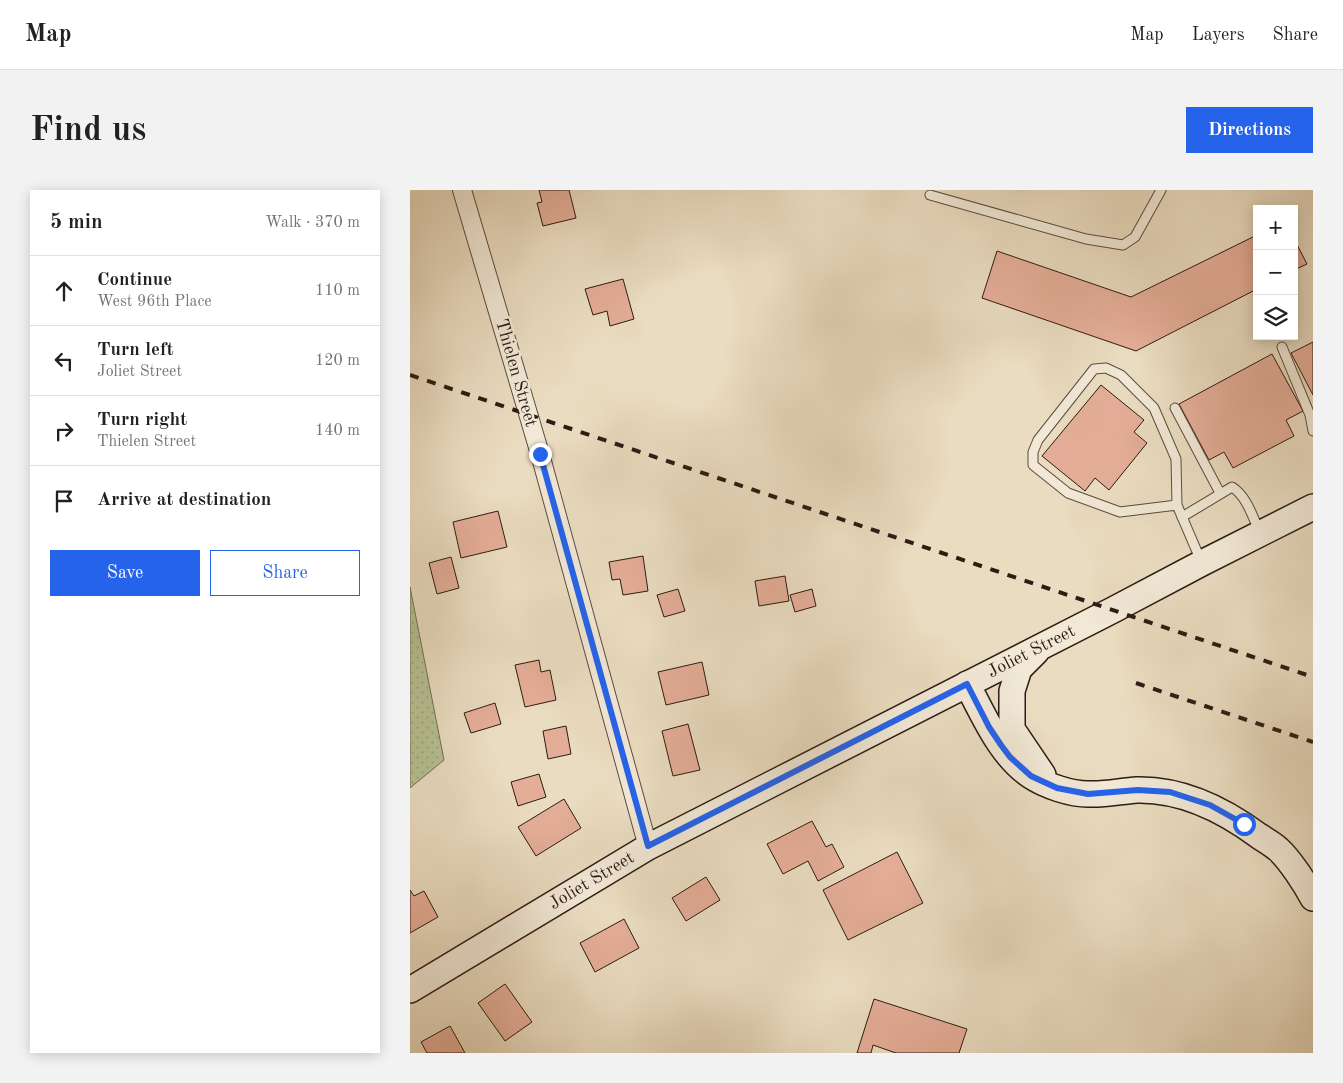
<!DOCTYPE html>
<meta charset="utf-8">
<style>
:root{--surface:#fff;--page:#f2f2f2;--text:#202124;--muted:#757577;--line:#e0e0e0;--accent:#2563eb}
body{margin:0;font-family:"Old Standard TT",serif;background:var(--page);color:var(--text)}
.controls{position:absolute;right:15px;top:15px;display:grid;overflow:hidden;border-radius:0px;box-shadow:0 2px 12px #0003}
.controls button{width:45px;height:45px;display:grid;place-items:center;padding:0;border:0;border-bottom:1px solid var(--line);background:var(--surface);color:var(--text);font:25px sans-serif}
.stop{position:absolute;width:15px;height:15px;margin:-11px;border:4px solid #2563eb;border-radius:50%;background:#fff}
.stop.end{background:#2563eb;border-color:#fff;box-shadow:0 1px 5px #0008}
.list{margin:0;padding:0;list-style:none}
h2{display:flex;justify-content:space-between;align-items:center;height:65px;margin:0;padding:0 20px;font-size:21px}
h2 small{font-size:16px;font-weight:400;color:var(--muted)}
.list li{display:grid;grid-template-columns:32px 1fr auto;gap:15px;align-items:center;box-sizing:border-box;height:70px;padding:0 20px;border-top:1px solid var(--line)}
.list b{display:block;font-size:19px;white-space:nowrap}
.list p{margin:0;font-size:16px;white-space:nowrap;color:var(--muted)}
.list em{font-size:16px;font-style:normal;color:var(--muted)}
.actions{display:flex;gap:10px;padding:15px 20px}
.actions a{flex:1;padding:11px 0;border:1px solid var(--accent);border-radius:0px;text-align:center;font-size:18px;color:var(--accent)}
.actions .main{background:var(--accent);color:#fff}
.icon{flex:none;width:28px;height:28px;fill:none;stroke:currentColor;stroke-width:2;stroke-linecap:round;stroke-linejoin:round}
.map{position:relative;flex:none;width:903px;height:863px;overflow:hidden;border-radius:0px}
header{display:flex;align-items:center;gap:30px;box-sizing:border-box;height:70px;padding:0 25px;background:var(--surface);border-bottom:1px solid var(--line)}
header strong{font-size:24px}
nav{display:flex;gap:28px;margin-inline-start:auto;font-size:18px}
.intro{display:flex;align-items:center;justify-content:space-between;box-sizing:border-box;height:120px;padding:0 30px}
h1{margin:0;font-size:35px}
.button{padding:12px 22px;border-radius:0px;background:var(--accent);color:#fff;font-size:18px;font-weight:700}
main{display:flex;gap:30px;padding:0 30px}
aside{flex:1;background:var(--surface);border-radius:0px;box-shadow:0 2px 12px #0003}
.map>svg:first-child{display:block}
.grass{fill:url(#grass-dots);stroke:#726e54}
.building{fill:#e4ad97;stroke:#2d1b14}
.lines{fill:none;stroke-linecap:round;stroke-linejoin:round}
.lane-casing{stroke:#5c4b3f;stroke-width:11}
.street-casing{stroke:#5c4b3f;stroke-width:20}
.secondary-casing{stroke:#2d1b14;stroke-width:28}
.lane{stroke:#f1e8d6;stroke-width:9}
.street{stroke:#f1e8d6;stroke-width:18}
.secondary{stroke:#f1e8d6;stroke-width:25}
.rail{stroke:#2d1b14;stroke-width:4;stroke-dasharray:9 9;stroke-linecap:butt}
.route{stroke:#2563eb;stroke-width:6}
.labels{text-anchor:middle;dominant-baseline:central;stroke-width:5;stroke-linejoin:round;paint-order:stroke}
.street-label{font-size:18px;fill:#2d1b14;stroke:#f1e8d6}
</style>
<header>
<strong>Map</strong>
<nav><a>Map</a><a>Layers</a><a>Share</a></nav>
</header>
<div class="intro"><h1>Find us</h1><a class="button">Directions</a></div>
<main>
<aside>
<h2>5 min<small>Walk · 370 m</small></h2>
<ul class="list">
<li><svg class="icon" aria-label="ahead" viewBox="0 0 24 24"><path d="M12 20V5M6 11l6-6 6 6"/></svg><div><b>Continue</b><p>West 96th Place</p></div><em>110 m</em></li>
<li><svg class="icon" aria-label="left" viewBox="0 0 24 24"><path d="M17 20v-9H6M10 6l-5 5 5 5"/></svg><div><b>Turn left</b><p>Joliet Street</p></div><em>120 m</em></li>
<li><svg class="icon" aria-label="right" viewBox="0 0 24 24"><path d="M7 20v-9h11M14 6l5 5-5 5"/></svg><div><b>Turn right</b><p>Thielen Street</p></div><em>140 m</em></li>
<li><svg class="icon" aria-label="arrive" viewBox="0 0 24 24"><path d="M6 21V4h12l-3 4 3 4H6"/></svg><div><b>Arrive at destination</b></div></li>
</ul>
<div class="actions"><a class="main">Save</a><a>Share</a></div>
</aside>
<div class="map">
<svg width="903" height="863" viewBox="0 0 903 863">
<defs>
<pattern id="grass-dots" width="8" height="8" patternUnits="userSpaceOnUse" patternTransform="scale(1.25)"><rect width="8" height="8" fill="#b6c093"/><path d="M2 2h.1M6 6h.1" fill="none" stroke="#9da47e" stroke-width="1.8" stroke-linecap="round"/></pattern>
</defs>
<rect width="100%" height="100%" fill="#eadcc0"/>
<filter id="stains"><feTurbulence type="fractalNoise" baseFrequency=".004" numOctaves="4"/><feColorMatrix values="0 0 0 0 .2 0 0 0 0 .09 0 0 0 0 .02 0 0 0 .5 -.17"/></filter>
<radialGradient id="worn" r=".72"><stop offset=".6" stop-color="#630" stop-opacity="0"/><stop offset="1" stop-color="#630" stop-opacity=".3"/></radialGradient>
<path class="grass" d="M0,397L34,570L0,598Z"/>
<g class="building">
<path d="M129,0H159L166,28L133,36L127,13L132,12Z"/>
<path d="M847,45V99L726,161L572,108L587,61L721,107Z"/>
<path d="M884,49L897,74L884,80Z"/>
<path d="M213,89L224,129L200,136L197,121L183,125L175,99Z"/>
<path d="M903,152V205L881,163Z"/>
<path d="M862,164L893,221L876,230L884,246L823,278L814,262L799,270L769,214Z"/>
<path d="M691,195L734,230L724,242L737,253L699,300L685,288L675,301L632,266Z"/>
<path d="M88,321L97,357L51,368L43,332Z"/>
<path d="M233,366L238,401L213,405L210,389L202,390L199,372Z"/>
<path d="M41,367L49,398L27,404L19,373Z"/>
<path d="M375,386L379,411L349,416L345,391Z"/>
<path d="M268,399L275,421L254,427L247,405Z"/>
<path d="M402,399L406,416L385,422L380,405Z"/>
<path d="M129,470L131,482L140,480L146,510L115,517L105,475Z"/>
<path d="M292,472L299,505L256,515L248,482Z"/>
<path d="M85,513L91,534L61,543L54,523Z"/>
<path d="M278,534L290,580L263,586L252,541Z"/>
<path d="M156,536L161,564L138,569L133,541Z"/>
<path d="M129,584L136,607L108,616L101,592Z"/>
<path d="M154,609L171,638L126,666L108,637Z"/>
<path d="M402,631L416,657L422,654L434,677L408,691L398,671L373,684L357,654Z"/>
<path d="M487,662L513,713L438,750L413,700Z"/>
<path d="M296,687L310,710L276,731L262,708Z"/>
<path d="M0,700L4,706L14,701L28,727L0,743Z"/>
<path d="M214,729L229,758L185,782L170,753Z"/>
<path d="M95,794L122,832L95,851L68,813Z"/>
<path d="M464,809L557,839L549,863H486L463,855L461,863H447Z"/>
<path d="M40,836L55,863H17L11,852Z"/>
</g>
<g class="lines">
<g class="lane-casing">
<g id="lane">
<path d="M520,5L676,49L713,55L725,47L751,0"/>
<path d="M872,157L900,225L903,241"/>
<path d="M765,218L810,303"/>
<path d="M767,315L710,322L658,303L623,275V262L628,250L684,179L696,178L711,185L744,218L766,269L767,315L791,371"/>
<path d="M772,327L822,297C837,306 843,328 850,343"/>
</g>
</g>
<g class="street-casing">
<path id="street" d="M52,0L130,264L238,657"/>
</g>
<g class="secondary-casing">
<g id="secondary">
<path d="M626,462L609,479L602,501V539L633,585"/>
<path d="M557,494C574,526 590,565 621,586C636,596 661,604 678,604C695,605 711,601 727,600C773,599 814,620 849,646C855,650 862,654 868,659C880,670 895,693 903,708"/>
<path id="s1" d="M0,800L238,657L703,420L792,373L903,317"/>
</g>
</g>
<use href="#lane" class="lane"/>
<use href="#street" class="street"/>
<use href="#secondary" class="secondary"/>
<g class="rail">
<path d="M0,185L903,487"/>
<path d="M726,493L903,552"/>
</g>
</g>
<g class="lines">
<path class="route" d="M130,264L238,656L557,494L579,537L591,555L600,567L621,586L647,598L678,604L728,600L760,602L800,615L834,634"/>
</g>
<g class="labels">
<g class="street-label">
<text transform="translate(106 183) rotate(74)">Thielen Street</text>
<text stroke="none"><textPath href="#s1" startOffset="708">Joliet Street</textPath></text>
<text stroke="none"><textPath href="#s1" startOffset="212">Joliet Street</textPath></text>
</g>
</g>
<rect width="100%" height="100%" filter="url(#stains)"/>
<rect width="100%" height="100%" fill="url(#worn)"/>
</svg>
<div class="controls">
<button>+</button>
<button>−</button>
<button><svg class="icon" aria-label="layers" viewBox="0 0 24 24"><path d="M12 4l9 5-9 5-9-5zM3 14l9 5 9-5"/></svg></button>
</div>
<div class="stop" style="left:834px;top:634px"></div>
<div class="stop end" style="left:130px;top:264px"></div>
</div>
</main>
